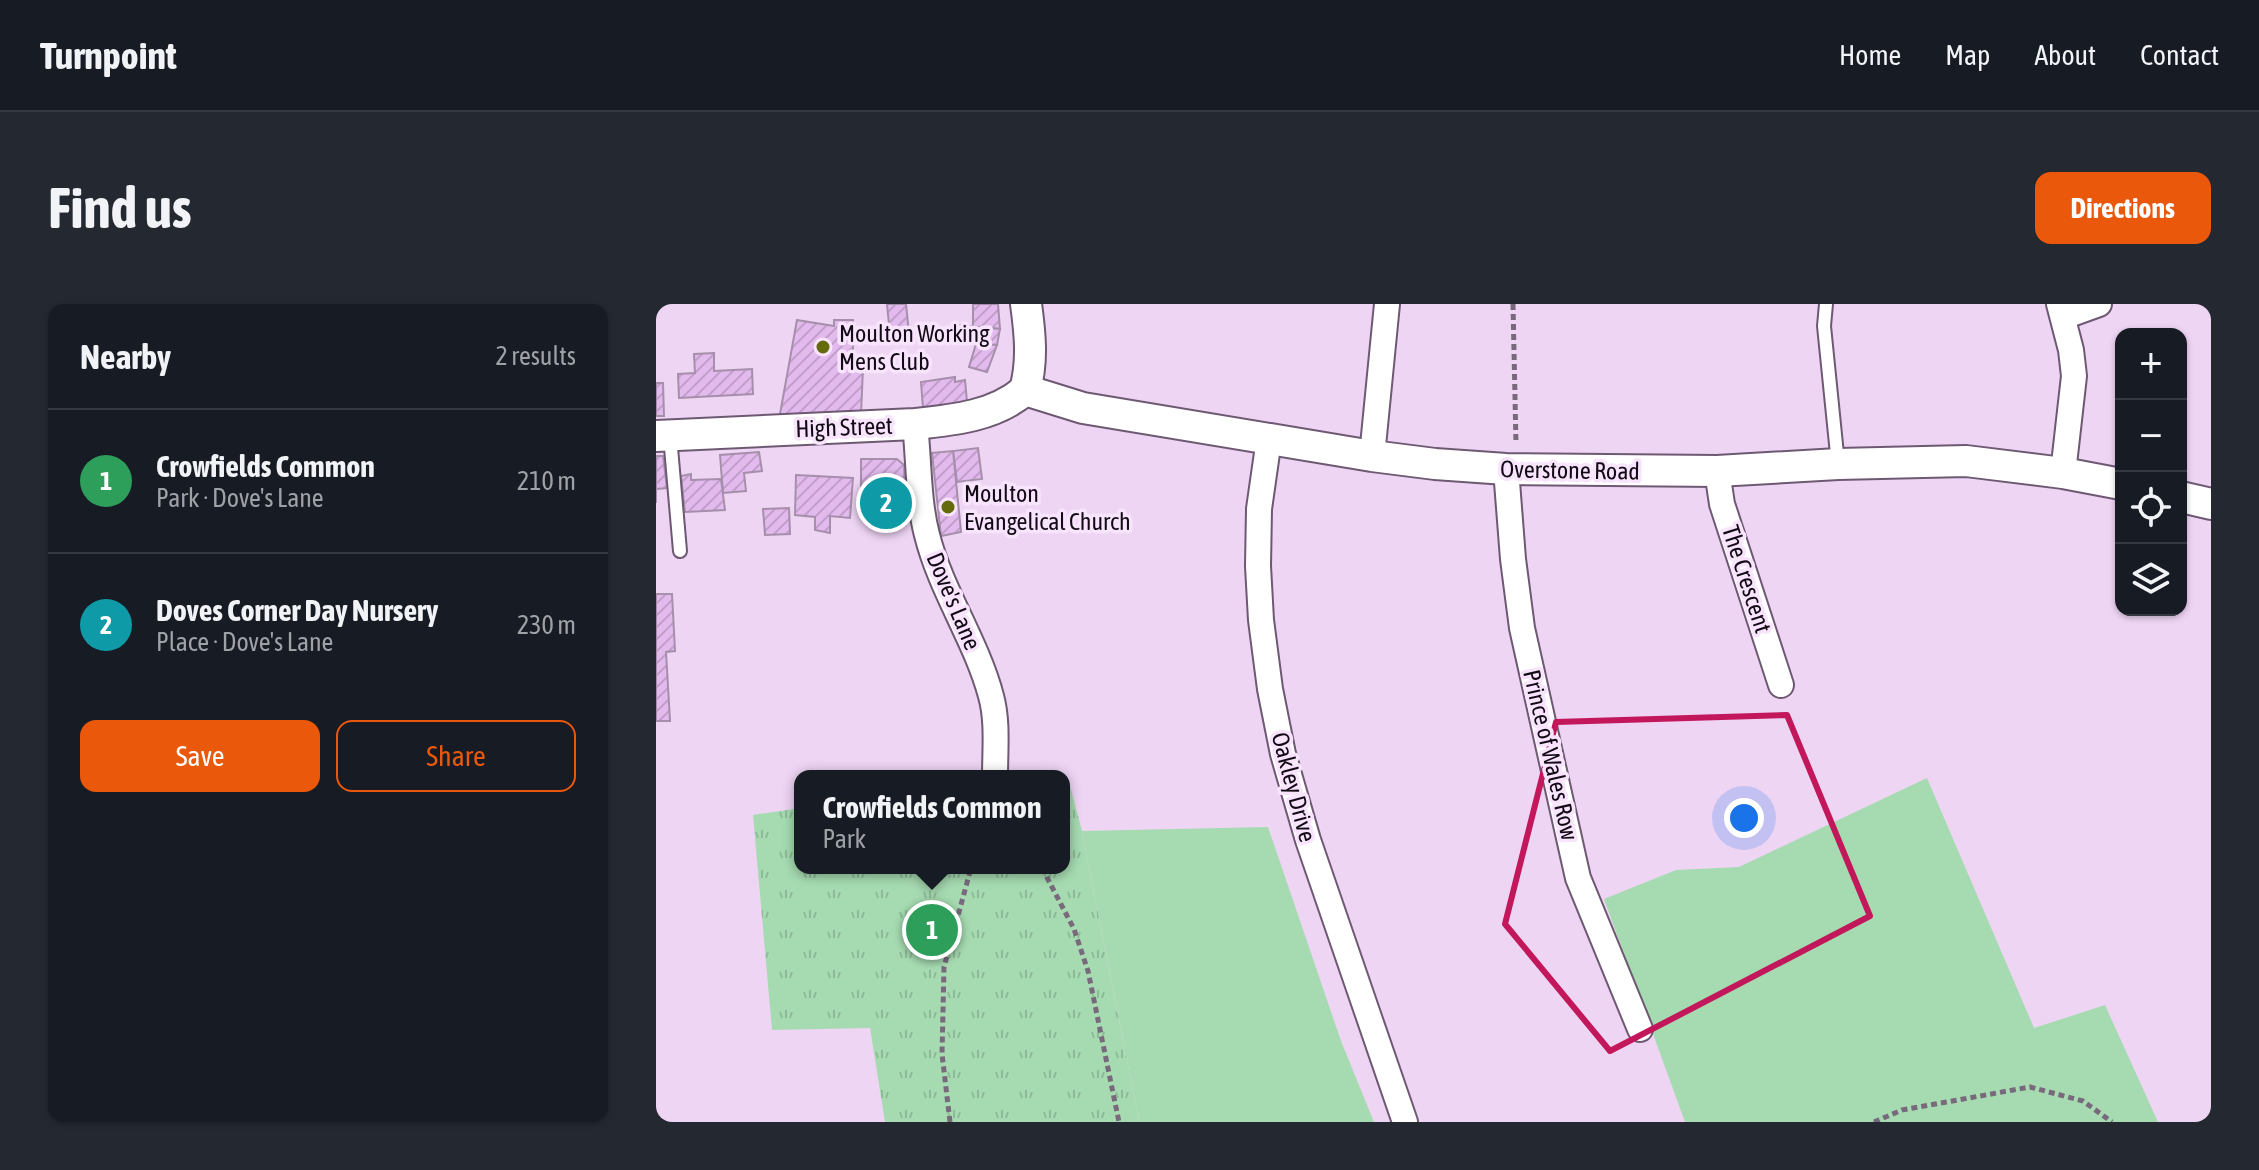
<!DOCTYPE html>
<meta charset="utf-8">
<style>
:root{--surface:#171b24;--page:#242831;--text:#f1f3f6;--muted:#9ea1a6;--line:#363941;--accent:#ea580c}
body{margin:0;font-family:"Asap Condensed",sans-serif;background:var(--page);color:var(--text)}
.controls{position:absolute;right:24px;top:24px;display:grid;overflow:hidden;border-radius:16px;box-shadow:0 2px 6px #0004}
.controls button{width:72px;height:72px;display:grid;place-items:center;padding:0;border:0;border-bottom:2px solid var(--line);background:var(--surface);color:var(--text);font:40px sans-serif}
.you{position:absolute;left:1088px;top:514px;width:28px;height:28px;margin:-20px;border:6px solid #fff;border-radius:50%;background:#1a73e8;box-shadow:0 0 0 12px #1a73e833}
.badge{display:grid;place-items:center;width:52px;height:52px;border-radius:50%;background:var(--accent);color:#fff;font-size:26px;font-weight:700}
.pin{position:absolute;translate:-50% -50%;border:4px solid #fff;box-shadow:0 2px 8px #0006}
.popup{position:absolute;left:138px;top:466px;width:276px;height:104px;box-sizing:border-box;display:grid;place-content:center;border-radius:16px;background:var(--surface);filter:drop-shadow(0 2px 6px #0005);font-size:26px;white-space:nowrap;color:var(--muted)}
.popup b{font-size:30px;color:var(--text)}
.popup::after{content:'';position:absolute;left:50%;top:100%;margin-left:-16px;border:16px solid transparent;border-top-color:var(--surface)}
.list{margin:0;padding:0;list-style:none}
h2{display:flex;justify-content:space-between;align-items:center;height:104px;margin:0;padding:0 32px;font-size:34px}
h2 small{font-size:26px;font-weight:400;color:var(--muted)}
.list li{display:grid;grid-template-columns:52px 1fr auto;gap:24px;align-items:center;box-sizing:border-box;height:144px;padding:0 32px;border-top:2px solid var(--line)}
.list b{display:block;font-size:30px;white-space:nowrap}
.list p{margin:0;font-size:26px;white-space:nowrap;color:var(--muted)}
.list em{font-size:26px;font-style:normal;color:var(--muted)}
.actions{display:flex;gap:16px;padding:24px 32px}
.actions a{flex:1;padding:18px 0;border:2px solid var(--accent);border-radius:16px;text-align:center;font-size:28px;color:var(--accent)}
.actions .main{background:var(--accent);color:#fff}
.icon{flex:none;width:44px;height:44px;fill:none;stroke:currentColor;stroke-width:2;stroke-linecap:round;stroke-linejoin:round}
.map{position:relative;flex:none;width:1555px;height:818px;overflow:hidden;border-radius:16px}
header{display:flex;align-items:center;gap:48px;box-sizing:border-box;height:112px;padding:0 40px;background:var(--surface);border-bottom:2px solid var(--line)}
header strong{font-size:38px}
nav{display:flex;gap:44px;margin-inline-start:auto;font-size:28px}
.intro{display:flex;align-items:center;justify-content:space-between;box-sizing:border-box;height:192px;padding:0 48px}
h1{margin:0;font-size:56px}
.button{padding:20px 36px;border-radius:16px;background:var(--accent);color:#fff;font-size:28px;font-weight:700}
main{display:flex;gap:48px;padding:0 48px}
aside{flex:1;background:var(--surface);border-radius:16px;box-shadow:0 2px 6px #0004}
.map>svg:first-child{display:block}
.grass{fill:#a6dbb1}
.park{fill:url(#park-tufts)}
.building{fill:url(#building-hatch);stroke:#a68fab;stroke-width:2}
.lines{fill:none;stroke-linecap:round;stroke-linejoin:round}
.service-casing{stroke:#6e5973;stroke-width:16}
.minor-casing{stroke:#6e5973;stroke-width:28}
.tertiary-casing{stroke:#6e5973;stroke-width:34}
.path{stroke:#79697d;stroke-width:5;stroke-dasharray:6 4;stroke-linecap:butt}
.service{stroke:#fff;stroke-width:12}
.minor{stroke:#fff;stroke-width:24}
.tertiary{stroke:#fff;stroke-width:30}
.marked{fill:none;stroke:#c2185b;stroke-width:6;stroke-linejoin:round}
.poi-dot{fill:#656a0c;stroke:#f8e5fd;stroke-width:3}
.labels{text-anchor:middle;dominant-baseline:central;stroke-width:7;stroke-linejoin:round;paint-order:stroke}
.poi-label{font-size:24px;fill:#120a14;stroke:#f8e5fd;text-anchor:start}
.street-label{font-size:24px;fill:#120a14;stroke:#f8e5fd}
</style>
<header>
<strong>Turnpoint</strong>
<nav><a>Home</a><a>Map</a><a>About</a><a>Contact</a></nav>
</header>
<div class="intro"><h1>Find us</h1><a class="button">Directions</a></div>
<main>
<aside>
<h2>Nearby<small>2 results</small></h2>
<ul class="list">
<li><span class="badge" style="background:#2e9e5b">1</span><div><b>Crowfields Common</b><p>Park · Dove's Lane</p></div><em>210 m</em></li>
<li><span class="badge" style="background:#0f9aa8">2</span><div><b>Doves Corner Day Nursery</b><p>Place · Dove's Lane</p></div><em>230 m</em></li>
</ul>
<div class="actions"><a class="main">Save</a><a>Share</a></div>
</aside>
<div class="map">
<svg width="1555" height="818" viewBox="0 0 1555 818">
<defs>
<pattern id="park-tufts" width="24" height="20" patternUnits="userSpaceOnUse" patternTransform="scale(2)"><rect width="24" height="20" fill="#a6dbb1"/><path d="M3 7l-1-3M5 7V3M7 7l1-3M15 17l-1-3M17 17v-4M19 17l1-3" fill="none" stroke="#8ebb97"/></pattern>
<pattern id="building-hatch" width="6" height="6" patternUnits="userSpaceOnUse" patternTransform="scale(2)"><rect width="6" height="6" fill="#e3baee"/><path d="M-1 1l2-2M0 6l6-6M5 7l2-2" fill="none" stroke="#c29fcb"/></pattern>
</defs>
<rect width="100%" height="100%" fill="#eed5f4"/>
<g class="grass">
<path d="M1271,474L1378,724L1449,701L1502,818H1029L948,595L1020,566L1083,563Z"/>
<path d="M612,523L685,737L718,818H483L426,527Z"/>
</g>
<path class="park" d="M408,478H413L426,527L483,818H229L214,724L116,726L97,511L144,504V564H408Z"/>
<g class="building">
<path d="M231,0H250L253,30L234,31Z"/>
<path d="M317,0H342L344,25L317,23Z"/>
<path d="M141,16L178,22V16H197V64H207L205,110H124Z"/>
<path d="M301,21L344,25L341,41L301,37Z"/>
<path d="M320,40L341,41L331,68L313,63Z"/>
<path d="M58,49V67L96,65L97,90L23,94L22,70L39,69L38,50Z"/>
<path d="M299,73V78L309,76L311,98L267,104L265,78Z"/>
<path d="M0,79H7L8,112H0Z"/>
<path d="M322,144L326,175L301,178L297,147Z"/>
<path d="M297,147L305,228L285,232L276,149Z"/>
<path d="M103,148L106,167L88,169L90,187L67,189L64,151Z"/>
<path d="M0,152H7L11,184L0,185V199Z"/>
<path d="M205,155H241L248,161L250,217H211L210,182H205Z"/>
<path d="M35,170V176L65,175L69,206L29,208L25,172Z"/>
<path d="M140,171L197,174L194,214L174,212V229L159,226V213L139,211Z"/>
<path d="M133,204L134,230L109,231L107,205Z"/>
<path d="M0,290H16L19,347L10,348L14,417H0Z"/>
</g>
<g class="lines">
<g class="service-casing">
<g id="service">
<path d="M1170,0L1168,22L1182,160"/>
<path d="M14,132L24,247"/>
</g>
</g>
<g class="minor-casing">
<g id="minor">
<path d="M1403,0L1415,46L1418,72L1407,169"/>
<path d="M1407,13L1443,0"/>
<path d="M259,120C263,156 262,197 271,231C285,287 320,336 335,392C342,417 339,446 339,472"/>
<path d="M613,135L603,205L602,262L605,316L614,385L627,450L652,536L749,818"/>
<path d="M716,152L731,0"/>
<path d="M850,165L857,255L866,324L922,574L984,725"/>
<path d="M1061,167L1066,200L1125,381"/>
</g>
</g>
<g class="tertiary-casing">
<g id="tertiary">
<path d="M369,86L427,104L716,152L779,160L850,165L1061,167L1182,160L1310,157L1407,169L1465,180"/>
<path d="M369,86C377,57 374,29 370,0"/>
<path d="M0,132L259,120C298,116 339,112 369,86"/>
<path d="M1525,193L1555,200"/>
</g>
</g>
<g class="path">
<path d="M857,0L860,140"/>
<path d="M386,564L418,625L432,667L463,818"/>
<path d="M294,818L286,750L288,663L315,564"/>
<path d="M1218,818L1246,806L1374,783L1427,797L1456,818"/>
</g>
<use href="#service" class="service"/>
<use href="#minor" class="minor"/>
<use href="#tertiary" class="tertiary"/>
</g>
<path class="marked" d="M1131,411L1214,612L954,747L849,620L900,418Z"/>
<g class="poi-dot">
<circle cx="167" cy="43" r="8"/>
<circle cx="292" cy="203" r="8"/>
</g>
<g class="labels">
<g class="poi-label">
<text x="183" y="29">Moulton Working<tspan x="183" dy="28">Mens Club</tspan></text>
<text x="308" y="189">Moulton<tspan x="308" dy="28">Evangelical Church</tspan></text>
</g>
<g class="street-label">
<text transform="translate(188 123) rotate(-2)">High Street</text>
<text transform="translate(914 166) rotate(1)">Overstone Road</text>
<text transform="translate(1091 275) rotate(72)">The Crescent</text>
<text transform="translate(298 297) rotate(67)">Dove's Lane</text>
<text transform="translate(895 451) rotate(77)">Prince of Wales Row</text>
<text transform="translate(638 483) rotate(75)">Oakley Drive</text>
</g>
</g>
</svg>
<div class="controls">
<button>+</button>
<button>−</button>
<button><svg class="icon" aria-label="locate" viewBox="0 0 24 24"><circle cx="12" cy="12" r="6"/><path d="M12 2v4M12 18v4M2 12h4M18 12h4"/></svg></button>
<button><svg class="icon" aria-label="layers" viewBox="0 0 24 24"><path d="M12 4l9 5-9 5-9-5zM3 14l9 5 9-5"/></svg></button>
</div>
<div class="you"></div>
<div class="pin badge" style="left:276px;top:626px;background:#2e9e5b">1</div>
<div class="popup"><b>Crowfields Common</b>Park</div>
<div class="pin badge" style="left:230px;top:199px;background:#0f9aa8">2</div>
</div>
</main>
